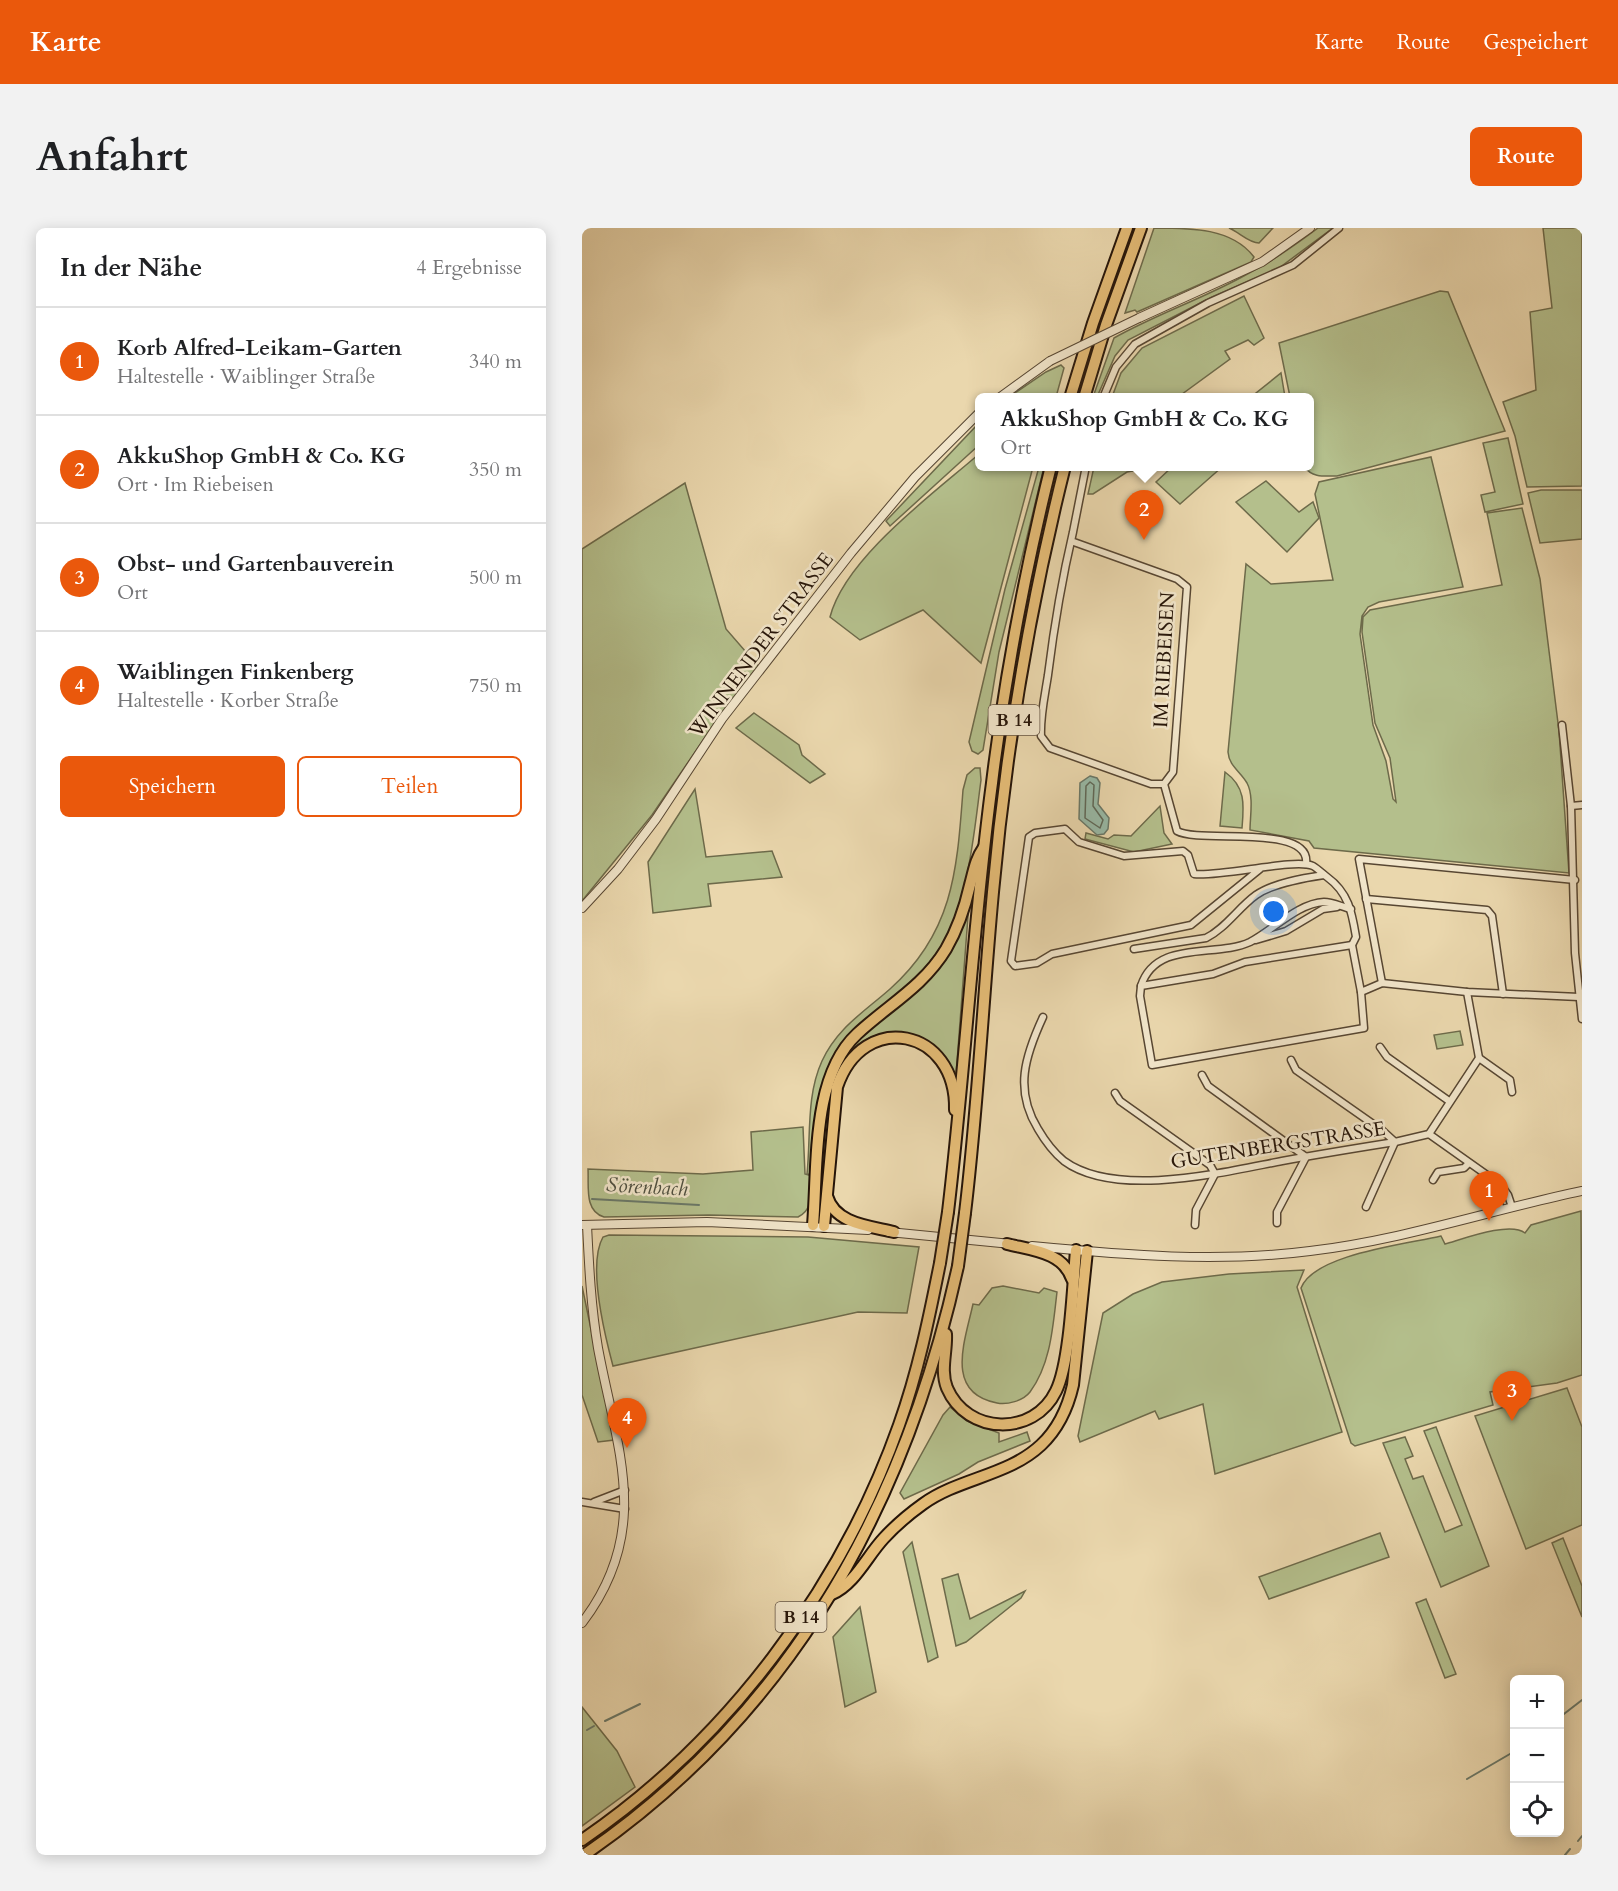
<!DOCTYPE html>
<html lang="de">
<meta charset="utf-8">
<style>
:root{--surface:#fff;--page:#f2f2f2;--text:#202124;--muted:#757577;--line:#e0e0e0;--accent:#ea580c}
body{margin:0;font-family:Cardo,serif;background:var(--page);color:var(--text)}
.controls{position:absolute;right:18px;bottom:18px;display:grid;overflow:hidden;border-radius:9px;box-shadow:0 3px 15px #0003}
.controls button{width:54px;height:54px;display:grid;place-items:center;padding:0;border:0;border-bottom:2px solid var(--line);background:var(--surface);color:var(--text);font:30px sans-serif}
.you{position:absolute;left:692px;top:684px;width:21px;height:21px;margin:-15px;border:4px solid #fff;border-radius:50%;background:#1a73e8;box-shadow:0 0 0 9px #1a73e833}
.badge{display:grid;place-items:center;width:39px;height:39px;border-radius:50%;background:var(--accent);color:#fff;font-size:20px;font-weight:700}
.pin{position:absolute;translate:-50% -50px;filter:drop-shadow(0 2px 3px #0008)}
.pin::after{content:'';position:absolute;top:32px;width:21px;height:18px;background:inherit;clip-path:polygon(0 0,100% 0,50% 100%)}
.popup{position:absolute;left:393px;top:165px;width:339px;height:78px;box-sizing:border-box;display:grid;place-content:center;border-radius:9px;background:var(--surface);filter:drop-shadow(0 2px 4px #0005);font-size:20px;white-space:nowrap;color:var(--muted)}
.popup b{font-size:22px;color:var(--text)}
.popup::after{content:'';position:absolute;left:50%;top:100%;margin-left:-12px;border:12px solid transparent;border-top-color:var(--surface)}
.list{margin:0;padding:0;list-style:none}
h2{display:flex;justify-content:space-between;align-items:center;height:78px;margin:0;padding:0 24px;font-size:26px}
h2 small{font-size:20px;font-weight:400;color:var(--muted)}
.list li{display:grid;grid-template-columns:39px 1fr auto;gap:18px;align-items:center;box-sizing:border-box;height:108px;padding:0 24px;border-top:2px solid var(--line)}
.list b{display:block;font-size:22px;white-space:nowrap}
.list p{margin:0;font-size:20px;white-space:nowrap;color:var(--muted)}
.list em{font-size:20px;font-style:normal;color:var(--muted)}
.actions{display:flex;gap:12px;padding:18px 24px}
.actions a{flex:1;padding:14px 0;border:2px solid var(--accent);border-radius:9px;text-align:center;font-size:21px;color:var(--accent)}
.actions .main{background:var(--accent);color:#fff}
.icon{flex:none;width:33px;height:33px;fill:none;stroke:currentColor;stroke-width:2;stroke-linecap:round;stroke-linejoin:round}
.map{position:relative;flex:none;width:1000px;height:1627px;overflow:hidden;border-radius:9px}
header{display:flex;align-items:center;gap:36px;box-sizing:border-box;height:84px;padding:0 30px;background:var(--accent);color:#fff}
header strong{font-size:28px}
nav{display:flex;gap:33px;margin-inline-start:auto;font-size:21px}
.intro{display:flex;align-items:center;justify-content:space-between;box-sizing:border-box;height:144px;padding:0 36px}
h1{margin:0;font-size:42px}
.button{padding:15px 27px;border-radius:9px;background:var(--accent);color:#fff;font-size:21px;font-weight:700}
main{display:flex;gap:36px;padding:0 36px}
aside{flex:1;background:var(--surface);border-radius:9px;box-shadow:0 3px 15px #0003}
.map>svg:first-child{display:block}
.green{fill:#b4bf8c;stroke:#6d6a4a;stroke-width:1.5}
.water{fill:#98baa7;stroke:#6a7868;stroke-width:1.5}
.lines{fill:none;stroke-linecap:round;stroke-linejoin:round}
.shore{stroke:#5f6858;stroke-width:1.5}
.stream{stroke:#6a7868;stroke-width:2}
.minor-casing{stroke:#574632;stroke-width:9}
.tertiary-casing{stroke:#574632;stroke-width:10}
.trunk-casing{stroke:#261509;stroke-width:14}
.minor{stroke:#f1e5ca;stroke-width:6}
.tertiary{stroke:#f1e5ca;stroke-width:8}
.trunk{stroke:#e5bc76;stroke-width:10}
.tertiary-bridge-casing{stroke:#574632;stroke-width:10;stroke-linecap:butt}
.trunk-bridge-casing{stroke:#261509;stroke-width:14;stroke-linecap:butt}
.tertiary-bridge{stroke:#f1e5ca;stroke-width:8}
.trunk-bridge{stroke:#e5bc76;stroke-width:10}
.labels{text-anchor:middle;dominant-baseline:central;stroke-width:5;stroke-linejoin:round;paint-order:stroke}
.shield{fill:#f1e5ca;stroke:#635343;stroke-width:1.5}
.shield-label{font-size:18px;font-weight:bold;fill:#261509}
.street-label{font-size:20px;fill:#261509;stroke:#f1e5ca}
.water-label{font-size:21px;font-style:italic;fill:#4e4f40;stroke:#f1e5ca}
</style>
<header>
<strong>Karte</strong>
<nav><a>Karte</a><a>Route</a><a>Gespeichert</a></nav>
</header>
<div class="intro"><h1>Anfahrt</h1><a class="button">Route</a></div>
<main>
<aside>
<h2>In der Nähe<small>4 Ergebnisse</small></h2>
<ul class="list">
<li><span class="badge">1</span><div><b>Korb Alfred-Leikam-Garten</b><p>Haltestelle · Waiblinger Straße</p></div><em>340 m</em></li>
<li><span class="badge">2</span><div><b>AkkuShop GmbH &amp; Co. KG</b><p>Ort · Im Riebeisen</p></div><em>350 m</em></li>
<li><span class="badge">3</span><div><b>Obst- und Gartenbauverein</b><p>Ort</p></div><em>500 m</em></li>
<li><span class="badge">4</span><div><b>Waiblingen Finkenberg</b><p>Haltestelle · Korber Straße</p></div><em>750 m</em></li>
</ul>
<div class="actions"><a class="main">Speichern</a><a>Teilen</a></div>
</aside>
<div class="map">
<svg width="1000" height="1627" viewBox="0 0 1000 1627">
<rect width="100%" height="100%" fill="#ead7ad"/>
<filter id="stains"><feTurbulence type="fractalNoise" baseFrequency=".00333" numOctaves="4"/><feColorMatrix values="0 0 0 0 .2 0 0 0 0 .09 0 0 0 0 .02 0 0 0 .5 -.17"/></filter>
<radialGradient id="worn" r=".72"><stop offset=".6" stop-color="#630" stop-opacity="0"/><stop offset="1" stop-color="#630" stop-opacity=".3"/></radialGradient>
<g class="green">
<path d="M572,0C610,0 650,0 672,29L669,34L555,84L553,82L543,85Z"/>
<path d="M647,0H691L677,15C667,15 657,4 647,0Z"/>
<path d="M736,0H751L697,40L630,69L546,112L533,128L515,169H511L532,110C573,87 617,72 658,50C686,36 711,19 736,0Z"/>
<path d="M961,0H1000V258L945,259L933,208L921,174L954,162L948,84L970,80Z"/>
<path d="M858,63L866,64L923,203L755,248C743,248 730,250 723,239L727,238V170L708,169L697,115Z"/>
<path d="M662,68L682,110L672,117L666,112L643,123L648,131L596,169H530L539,145L560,120Z"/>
<path d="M479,137L482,140L474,169H427L464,144Z"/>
<path d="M699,145L703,169H669Z"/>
<path d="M397,195V217L308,298L304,293Z"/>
<path d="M926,210L941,276L903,284L899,267L913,264L901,215Z"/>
<path d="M397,226V238L451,239L399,435L341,382L278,412L248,389C263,330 351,266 397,226Z"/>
<path d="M849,229L881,359L797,374L786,379L780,388L778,406L791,497L804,533L811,571L814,574L808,530L793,495L780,404L781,389L788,382L920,357L905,285L940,280L958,351L977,503L987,645L732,620L727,613L668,602C668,589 672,568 665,555C658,543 647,538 646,524L664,336L689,356L751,352L733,266L737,254Z"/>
<path d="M591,238H640V239L598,276L574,254Z"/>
<path d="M457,239H462L417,424L401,522L396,526L390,523L387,514L423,361Z"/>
<path d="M512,239V238L558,239L556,242L545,244L511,266H506Z"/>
<path d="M684,253L717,284L731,274L737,290L705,324L654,274Z"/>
<path d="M103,255L144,401L177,439L137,489L70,587L0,673V321Z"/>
<path d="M959,262H1000V311L958,315L946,265Z"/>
<path d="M172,485L217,517L220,527L243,546L228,555L154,500Z"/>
<path d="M393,540H398L399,552C391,612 387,675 354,728C334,757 305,772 279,795C232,837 236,889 231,947L225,946C229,908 224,868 240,833C255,800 282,784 308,761C372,704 375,641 381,562L385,547Z"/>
<path d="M643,544C664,559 662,577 660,600L638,598Z"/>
<path d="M113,561L124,629L190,623L200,649L126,656L129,678L71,685L66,634Z"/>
<path d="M578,578L582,605L590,616L552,624L503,611L504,605L526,611L532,607L549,608Z"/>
<path d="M387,675L374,847C362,828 353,822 332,815C324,812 313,807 305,806C280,805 260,833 253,853L240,986H237L245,877L256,835L286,801L338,760Z"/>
<path d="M878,803L881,817L855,821L852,807Z"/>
<path d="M221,899L223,946L230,948C229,965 232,981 216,989L127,987L22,989C2,983 7,958 6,941L121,946L171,942L169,904Z"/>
<path d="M999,983L1000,1147L975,1155L908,1164L911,1177L773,1218L769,1215L719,1060C732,1026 826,1016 859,1008L863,1016C881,1011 928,993 943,1005L949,997Z"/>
<path d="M27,1007L226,1009L337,1019L325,1085L276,1084L31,1138C23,1108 5,1037 21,1009Z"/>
<path d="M722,1042L715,1059L760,1204L633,1246L621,1176L577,1191L573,1183L498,1214L496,1208L521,1085L551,1066L580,1054L647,1046Z"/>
<path d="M0,1058L32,1212L16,1214L0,1167Z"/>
<path d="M421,1058L457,1065L462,1060L475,1064C471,1097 469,1136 448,1164C441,1173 425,1177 415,1175C362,1165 383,1113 391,1076L397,1077L410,1060Z"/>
<path d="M985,1160L1000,1199V1297L944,1321L893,1188Z"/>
<path d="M368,1179L385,1193L417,1205V1214L445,1204L448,1213L396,1234L377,1246L322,1271L318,1265L361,1187Z"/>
<path d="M854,1199L907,1338L859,1359L801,1215L823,1209L831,1228L823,1231L831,1251L841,1248L863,1304L880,1297L842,1203Z"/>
<path d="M798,1305L807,1329L687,1371L677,1349Z"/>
<path d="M981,1310L1000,1358V1389L970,1315Z"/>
<path d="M330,1314L356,1429L346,1434L321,1324Z"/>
<path d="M376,1346L388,1391L443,1363L439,1370L384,1414L374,1418L360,1351Z"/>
<path d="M844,1371L874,1446L863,1450L834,1375Z"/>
<path d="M278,1379L294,1464L263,1479L251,1409Z"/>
<path d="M0,1479L35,1523L53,1559L0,1598Z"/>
</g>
<path class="water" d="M508,548L515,550L518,555L516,576L527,590L526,601L522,606L515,607L497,591L498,555Z"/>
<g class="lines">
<path class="shore" d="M508,554L512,557L511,578L521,592L518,600L503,590L504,558Z"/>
<g class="stream">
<path d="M10,971L117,977"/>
<path d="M978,1489L1000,1472"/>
<path d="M23,1493L58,1476"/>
<path d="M5,1502L12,1498"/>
<path d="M885,1551L933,1523"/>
<path d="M996,1613L1000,1608"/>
<path d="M983,1627L988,1621"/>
</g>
<g class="minor-casing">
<g id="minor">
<path d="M521,170L534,139L553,116L626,75L711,37L757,0"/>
<path d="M489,313L595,351L605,359L591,544L582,556H569L468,520L459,508C458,488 463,467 466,447C472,399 480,351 491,304L504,238"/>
<path d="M980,497L989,578L993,725L1000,791"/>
<path d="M582,556L595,603C618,616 730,595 724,636"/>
<path d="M989,578L1000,577"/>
<path d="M678,641L609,697L470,726L455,735L433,738L429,733L447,609L453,605L483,601L497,614L542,628L601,623L606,627L612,646C640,649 713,630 731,638C736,641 741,646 745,649C767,665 770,685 774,709L770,717L779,764L800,755L885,764L997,769"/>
<path d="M784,671L905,682L910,688L921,766"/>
<path d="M674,712L704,703L741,681L755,679"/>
<path d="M770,717L663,734L631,746L559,758L558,768L570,837L782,800L779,764"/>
<path d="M552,721L624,710C644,700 656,680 674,667C691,655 722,650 742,647"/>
<path d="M800,755L777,631L993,652"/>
<path d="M559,758C574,711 634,730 668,714C690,703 716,675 742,674C751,674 760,679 769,681"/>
<path d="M461,789C443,828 432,862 456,901C463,913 471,924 482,933C534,971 642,944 700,933C738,926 775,920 813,914L847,906L897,830L885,764"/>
<path d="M798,819L805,829L867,873"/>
<path d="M897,830L928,852L930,864"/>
<path d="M709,832L714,842L801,903L813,914L784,979"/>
<path d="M620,847L626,858L724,929L695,984V995"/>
<path d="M533,865L538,873L628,937L633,946L614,982L613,997"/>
<path d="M847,906L919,957L926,967L930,979"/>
<path d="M909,951L919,982"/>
<path d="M851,952L856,944L882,940L887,935"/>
<path d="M0,1274L43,1281"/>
<path d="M12,1274L43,1262"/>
</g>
</g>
<g class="tertiary-casing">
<g id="tertiary">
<path d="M557,90L680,34L728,0"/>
<path d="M417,170L468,133"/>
<path d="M0,680L36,641L74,591L140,491L269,325L333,249L397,185"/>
<path d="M0,997L125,994L286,1002"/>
<path d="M307,1004L429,1016"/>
<path d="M450,1018C543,1027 636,1035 728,1023C821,1012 909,982 1000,963"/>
<path d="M0,1395C71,1302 35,1222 16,1120C9,1079 7,1038 5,997"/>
</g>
</g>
<g class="trunk-casing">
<g id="trunk">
<path d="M488,170L511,95L545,0"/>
<path d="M502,170L524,97L559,0"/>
<path d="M245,968C253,996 287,998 312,1004"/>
<path d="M366,984C383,841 391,697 410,555C423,448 443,343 469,238"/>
<path d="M383,985C396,878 401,771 411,664C424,520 448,378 483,238"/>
<path d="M231,997C236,938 229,849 275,806C306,777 341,759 364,721C375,702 383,679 388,657C392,643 393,632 402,619"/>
<path d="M242,998L255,859C281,781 375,800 373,882"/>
<path d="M425,1016C449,1022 481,1024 490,1051"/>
<path d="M364,1106C365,1124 358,1142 365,1160C385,1207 452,1209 474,1163C488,1135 491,1057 494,1022"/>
<path d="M250,1366C273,1356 285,1328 302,1310C314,1297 327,1286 341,1276C377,1250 426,1248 459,1217C476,1201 486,1179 491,1157L505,1023"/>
<path d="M0,1612C144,1514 259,1361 317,1197C336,1144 347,1090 358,1035"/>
<path d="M2,1627C209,1485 323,1279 376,1038"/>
</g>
</g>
<use href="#minor" class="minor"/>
<use href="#tertiary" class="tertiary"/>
<use href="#trunk" class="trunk"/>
<g class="tertiary-bridge-casing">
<path id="tertiary-bridge" d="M468,133L557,90"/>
</g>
<g class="trunk-bridge-casing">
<g id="trunk-bridge">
<path d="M358,1035L366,984"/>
<path d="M376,1038L383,985"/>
</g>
</g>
<use href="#tertiary-bridge" class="tertiary-bridge"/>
<use href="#trunk-bridge" class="trunk-bridge"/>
</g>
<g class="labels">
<g class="shield">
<rect x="406.5" y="477" width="51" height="30" rx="4.5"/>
<rect x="193.5" y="1374" width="51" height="30" rx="4.5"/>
</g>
<g class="shield-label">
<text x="432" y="492">B 14</text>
<text x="219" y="1389">B 14</text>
</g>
<g class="street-label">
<text transform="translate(179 417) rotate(-53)">WINNENDER STRASSE</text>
<text transform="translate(582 432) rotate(-87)">IM RIEBEISEN</text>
<text transform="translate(696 917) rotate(-9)">GUTENBERGSTRASSE</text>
</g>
<g class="water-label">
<text transform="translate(65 959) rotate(3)">Sörenbach</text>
</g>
</g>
<rect width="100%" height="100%" filter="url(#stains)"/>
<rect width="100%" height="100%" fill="url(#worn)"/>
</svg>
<div class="controls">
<button>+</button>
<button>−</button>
<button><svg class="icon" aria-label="locate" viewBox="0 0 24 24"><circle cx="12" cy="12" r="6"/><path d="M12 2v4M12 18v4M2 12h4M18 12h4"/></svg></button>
</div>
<div class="you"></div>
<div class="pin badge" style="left:907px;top:993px">1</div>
<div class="pin badge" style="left:562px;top:312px">2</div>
<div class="popup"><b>AkkuShop GmbH &amp; Co. KG</b>Ort</div>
<div class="pin badge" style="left:930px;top:1193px">3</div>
<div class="pin badge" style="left:45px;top:1220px">4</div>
</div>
</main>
